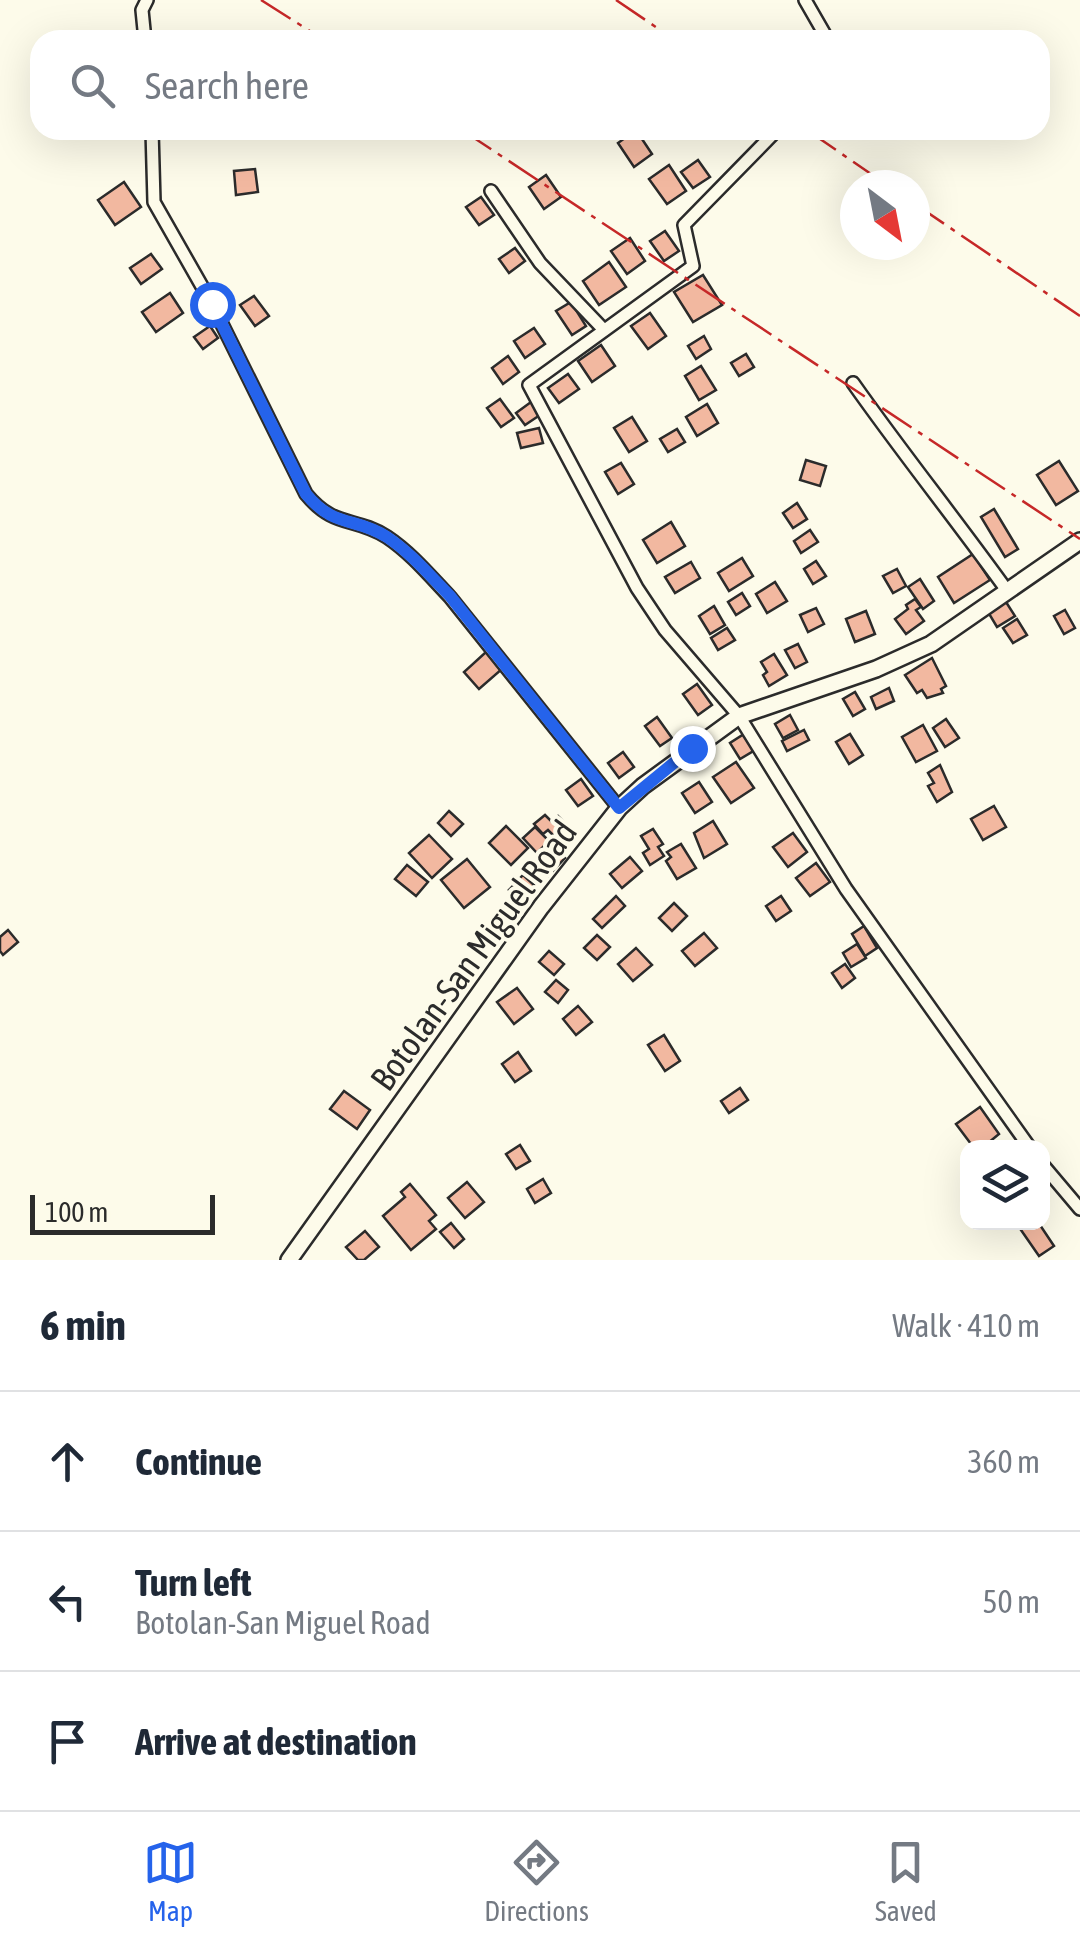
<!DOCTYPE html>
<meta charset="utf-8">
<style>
:root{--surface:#fff;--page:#f6f6f7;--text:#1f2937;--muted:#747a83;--line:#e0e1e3;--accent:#2563eb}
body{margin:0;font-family:"Asap Condensed",sans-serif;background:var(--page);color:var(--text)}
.controls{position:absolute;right:30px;bottom:30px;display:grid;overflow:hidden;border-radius:20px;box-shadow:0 10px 40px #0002}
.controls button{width:90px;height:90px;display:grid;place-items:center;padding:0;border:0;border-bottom:2px solid var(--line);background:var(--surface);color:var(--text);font:50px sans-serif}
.compass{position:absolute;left:840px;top:170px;width:90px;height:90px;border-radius:50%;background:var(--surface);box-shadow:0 10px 40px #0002;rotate:148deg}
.scale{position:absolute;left:30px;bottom:25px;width:185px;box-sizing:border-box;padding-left:10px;border:5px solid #2b2b2b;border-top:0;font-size:28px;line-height:35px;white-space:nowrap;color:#2b2b2b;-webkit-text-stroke:8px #fdfbea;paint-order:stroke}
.stop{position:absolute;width:30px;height:30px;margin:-22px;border:8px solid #2563eb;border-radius:50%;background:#fff}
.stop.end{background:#2563eb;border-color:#fff;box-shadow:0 2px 10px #0008}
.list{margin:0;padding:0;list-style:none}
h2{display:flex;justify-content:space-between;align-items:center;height:130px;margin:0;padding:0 40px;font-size:42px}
h2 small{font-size:32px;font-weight:400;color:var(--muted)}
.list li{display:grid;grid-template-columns:65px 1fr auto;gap:30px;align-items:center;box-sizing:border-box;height:140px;padding:0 40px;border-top:2px solid var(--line)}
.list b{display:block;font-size:38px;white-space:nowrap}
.list p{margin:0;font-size:32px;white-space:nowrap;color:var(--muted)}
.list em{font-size:32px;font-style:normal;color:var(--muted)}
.icon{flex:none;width:55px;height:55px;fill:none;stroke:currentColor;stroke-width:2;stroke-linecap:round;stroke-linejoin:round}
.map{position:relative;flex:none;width:1080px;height:1260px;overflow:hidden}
.search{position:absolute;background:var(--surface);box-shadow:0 10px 40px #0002;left:30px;right:30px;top:30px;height:110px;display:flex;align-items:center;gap:25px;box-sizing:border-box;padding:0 35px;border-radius:30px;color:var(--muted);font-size:38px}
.sheet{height:550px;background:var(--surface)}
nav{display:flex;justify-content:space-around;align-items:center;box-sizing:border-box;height:140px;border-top:2px solid var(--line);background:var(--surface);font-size:28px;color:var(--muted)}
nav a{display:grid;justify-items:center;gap:5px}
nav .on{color:var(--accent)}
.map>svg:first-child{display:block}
.building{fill:#f2b8a0;stroke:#2b2b2b;stroke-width:2.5}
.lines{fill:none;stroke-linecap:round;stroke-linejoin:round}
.minor-casing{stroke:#2b2b2b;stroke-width:16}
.secondary-casing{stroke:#2b2b2b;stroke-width:20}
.minor{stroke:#fdfbea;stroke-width:11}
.secondary{stroke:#fdfbea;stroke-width:15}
.power{stroke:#c62828;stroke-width:2.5;stroke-dasharray:35 8 5 8;stroke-linecap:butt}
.route{stroke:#2563eb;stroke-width:12}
.labels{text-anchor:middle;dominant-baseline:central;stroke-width:8;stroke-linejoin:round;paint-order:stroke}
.street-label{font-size:35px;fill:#2b2b2b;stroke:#fdfbea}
</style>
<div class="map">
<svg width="1080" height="1260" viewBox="0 0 1080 1260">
<rect width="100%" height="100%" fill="#fdfbea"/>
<g class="building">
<path d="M636,130L652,154L634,167L618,143Z"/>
<path d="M698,160L710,177L693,188L681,172Z"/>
<path d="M669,165L686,191L667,204L649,179Z"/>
<path d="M255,169L258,192L236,195L234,171Z"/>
<path d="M546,175L561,197L544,209L529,187Z"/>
<path d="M124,182L141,207L115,225L98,200Z"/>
<path d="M481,197L494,215L479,225L466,207Z"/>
<path d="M665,231L679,251L664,261L650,241Z"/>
<path d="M630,238L645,261L627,274L611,251Z"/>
<path d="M515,248L525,261L509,273L499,259Z"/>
<path d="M151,254L162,269L141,284L130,268Z"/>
<path d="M609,262L626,287L599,305L583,281Z"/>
<path d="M703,275L722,305L693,322L674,292Z"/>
<path d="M170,293L183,313L156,332L142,312Z"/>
<path d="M254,296L269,316L255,326L240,305Z"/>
<path d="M571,302L586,326L572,335L556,311Z"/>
<path d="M650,313L666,336L648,349L631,326Z"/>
<path d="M210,326L218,338L203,349L194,337Z"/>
<path d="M534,328L545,344L525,358L514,341Z"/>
<path d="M704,336L711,349L696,359L688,346Z"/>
<path d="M601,345L615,366L592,382L578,361Z"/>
<path d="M746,354L754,367L739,376L731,363Z"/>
<path d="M508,356L519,372L503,384L492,368Z"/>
<path d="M701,366L716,390L699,400L685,376Z"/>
<path d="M568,374L579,389L559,403L548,388Z"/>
<path d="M500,399L514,418L501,427L487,408Z"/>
<path d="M531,402L540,415L525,425L516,413Z"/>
<path d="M707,404L718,423L697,436L686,417Z"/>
<path d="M632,417L647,441L629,452L614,428Z"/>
<path d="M539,428L543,443L521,448L517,433Z"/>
<path d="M677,429L685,442L668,452L660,439Z"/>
<path d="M806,460L826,466L820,486L800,480Z"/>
<path d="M1059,461L1078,491L1056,505L1037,475Z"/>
<path d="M621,463L634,484L618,494L605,472Z"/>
<path d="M797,503L807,519L793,528L783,513Z"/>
<path d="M994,509L1018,549L1005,557L981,517Z"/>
<path d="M671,522L685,546L657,563L643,540Z"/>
<path d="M810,530L818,542L801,553L794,541Z"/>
<path d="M973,554L990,580L954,603L938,577Z"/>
<path d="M742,558L753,576L729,591L718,573Z"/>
<path d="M816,561L826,576L813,584L804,569Z"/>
<path d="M691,562L700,578L675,593L665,577Z"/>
<path d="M897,569L906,586L893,593L883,576Z"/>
<path d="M920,579L934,601L923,609L908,587Z"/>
<path d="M775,582L787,601L767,613L756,594Z"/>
<path d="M742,593L750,606L736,615L728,602Z"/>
<path d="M915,599L921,607L916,610L924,621L906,634L895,619L908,609L906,605Z"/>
<path d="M1006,602L1015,616L997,627L988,612Z"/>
<path d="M714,606L725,625L710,634L699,616Z"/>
<path d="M816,608L824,624L808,632L800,615Z"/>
<path d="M1065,610L1075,628L1064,634L1054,616Z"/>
<path d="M866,611L875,634L855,642L846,619Z"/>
<path d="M1017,619L1027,635L1013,643L1003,628Z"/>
<path d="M727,628L735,640L718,650L711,638Z"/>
<path d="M798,644L807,662L795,668L785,650Z"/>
<path d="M486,652L502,669L479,689L464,672Z"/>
<path d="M774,654L787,675L769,686L763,675L767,672L761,662Z"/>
<path d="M932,658L946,686L941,689L943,693L927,698L922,690L917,693L905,675Z"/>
<path d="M697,684L712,705L698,715L683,694Z"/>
<path d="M889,688L894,701L876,709L871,697Z"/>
<path d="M855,692L865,709L853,716L843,699Z"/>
<path d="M790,715L798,730L783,738L775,724Z"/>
<path d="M657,717L672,738L660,746L645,726Z"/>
<path d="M946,719L959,738L945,747L933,728Z"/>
<path d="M923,725L937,751L916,762L902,737Z"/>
<path d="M804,730L809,740L787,751L782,741Z"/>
<path d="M744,734L755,750L740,759L730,743Z"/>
<path d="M850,734L863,755L849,764L836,742Z"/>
<path d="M623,752L634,767L619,778L608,763Z"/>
<path d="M736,762L754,788L731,803L713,777Z"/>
<path d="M940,765L952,792L937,802L928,786L934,783L928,773Z"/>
<path d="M581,779L593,796L578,806L566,790Z"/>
<path d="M699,782L712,802L695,813L682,793Z"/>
<path d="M994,806L1006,827L983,840L971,819Z"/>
<path d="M449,811L463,824L451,836L438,823Z"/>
<path d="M545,815L552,822L558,816L571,829L559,841L548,830L543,834L534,824Z"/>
<path d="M713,821L727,844L704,858L694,833Z"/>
<path d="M506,826L528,848L511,865L489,843Z"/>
<path d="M535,827L549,841L537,853L523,838Z"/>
<path d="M653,829L663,844L658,847L664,856L650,865L643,853L649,849L641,836Z"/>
<path d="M793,833L807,852L788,867L773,847Z"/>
<path d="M429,835L452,859L432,878L409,853Z"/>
<path d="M550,844L565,858L548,876L534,862Z"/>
<path d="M681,844L696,868L677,879L666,861L671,857L667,852Z"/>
<path d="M630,857L642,871L622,888L610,874Z"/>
<path d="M467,859L490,887L464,908L441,880Z"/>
<path d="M816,863L830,882L810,896L796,878Z"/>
<path d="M407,865L428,882L416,896L395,879Z"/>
<path d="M523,875L534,885L521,900L509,890Z"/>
<path d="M616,896L625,906L602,928L593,919Z"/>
<path d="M781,896L791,911L776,921L766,906Z"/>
<path d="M674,903L687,916L672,931L659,918Z"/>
<path d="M864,926L877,948L865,956L852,934Z"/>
<path d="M8,930L18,942L3,955L0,951V937Z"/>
<path d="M704,933L717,948L695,966L682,951Z"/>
<path d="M597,935L610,947L597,960L584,948Z"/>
<path d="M857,944L866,958L851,967L843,953Z"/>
<path d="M636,948L652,965L633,981L618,964Z"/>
<path d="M549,951L564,964L554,975L539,962Z"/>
<path d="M845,964L855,978L842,988L832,973Z"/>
<path d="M556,980L568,990L558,1003L545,992Z"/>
<path d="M517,988L533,1009L514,1024L497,1002Z"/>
<path d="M578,1006L592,1022L576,1035L563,1019Z"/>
<path d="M664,1035L680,1061L665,1071L648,1045Z"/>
<path d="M518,1052L531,1071L515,1082L502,1064Z"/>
<path d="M740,1088L748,1100L729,1113L721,1101Z"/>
<path d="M344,1091L370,1110L357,1129L330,1109Z"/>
<path d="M980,1107L999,1134L982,1148H974L956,1124Z"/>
<path d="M520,1145L530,1161L516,1169L506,1154Z"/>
<path d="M543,1179L551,1193L535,1203L527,1189Z"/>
<path d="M467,1182L484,1202L465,1218L448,1198Z"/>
<path d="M410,1184L436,1215L429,1221L436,1229L411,1250L383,1216L405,1197L401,1192Z"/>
<path d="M1032,1222H1038L1054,1246L1039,1256L1021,1230Z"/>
<path d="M451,1223L464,1239L454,1248L440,1232Z"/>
<path d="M365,1231L379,1247L364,1260H358L346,1247Z"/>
</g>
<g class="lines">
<g class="minor-casing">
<g id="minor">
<path d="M805,0L828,40"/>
<path d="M145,40L142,10L147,0"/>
<path d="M152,130L154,202L212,304L306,494C335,529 354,516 387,537C411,553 430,576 450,597L619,808"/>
<path d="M777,130L684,225L693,266L529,385L637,588L665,630L739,716L846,889L1030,1148"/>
<path d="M491,191L540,263L604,330"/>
<path d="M853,383C903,454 957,521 1008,592"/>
<path d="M1042,1164L1080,1209"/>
</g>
</g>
<g class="secondary-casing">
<path id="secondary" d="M289,1260L541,907L619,808L643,786L739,716L876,669L931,644L1080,541"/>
</g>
<use href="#minor" class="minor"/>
<use href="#secondary" class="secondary"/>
<g class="power">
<path d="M261,0L324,40"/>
<path d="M616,0L675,40"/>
<path d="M462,130L1080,539"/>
<path d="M807,130L887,185"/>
<path d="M915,204L1080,316"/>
</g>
</g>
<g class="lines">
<path class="route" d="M212,304L306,494C335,529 354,516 387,537C411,553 430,576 450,596L619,808L692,748"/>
</g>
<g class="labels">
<g class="street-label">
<text transform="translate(473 955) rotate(-54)">Botolan-San Miguel Road</text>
</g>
</g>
</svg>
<div class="controls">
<button><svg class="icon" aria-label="layers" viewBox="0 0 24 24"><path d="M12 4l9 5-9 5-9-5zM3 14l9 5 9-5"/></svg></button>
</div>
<svg class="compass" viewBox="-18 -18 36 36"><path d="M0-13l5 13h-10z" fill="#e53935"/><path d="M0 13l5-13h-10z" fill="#747a83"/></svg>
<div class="scale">100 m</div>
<div class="stop" style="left:212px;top:304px"></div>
<div class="stop end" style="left:692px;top:748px"></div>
<div class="search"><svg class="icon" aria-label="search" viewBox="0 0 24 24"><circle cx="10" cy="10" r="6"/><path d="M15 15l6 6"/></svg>Search here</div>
</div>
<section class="sheet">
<h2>6 min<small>Walk · 410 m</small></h2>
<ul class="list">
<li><svg class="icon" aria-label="ahead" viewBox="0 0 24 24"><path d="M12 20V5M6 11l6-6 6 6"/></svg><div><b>Continue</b></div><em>360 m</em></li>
<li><svg class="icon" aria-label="left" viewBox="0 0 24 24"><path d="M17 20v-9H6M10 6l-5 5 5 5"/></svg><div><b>Turn left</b><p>Botolan-San Miguel Road</p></div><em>50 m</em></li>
<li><svg class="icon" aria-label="arrive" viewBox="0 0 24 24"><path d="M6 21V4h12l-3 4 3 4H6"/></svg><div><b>Arrive at destination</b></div></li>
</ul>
</section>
<nav>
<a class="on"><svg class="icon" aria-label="map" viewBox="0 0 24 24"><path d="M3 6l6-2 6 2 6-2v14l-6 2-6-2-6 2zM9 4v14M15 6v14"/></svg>Map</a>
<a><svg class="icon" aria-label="directions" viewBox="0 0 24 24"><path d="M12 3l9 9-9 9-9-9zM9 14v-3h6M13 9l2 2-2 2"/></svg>Directions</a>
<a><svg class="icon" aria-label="saved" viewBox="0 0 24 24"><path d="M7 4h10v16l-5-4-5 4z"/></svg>Saved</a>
</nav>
